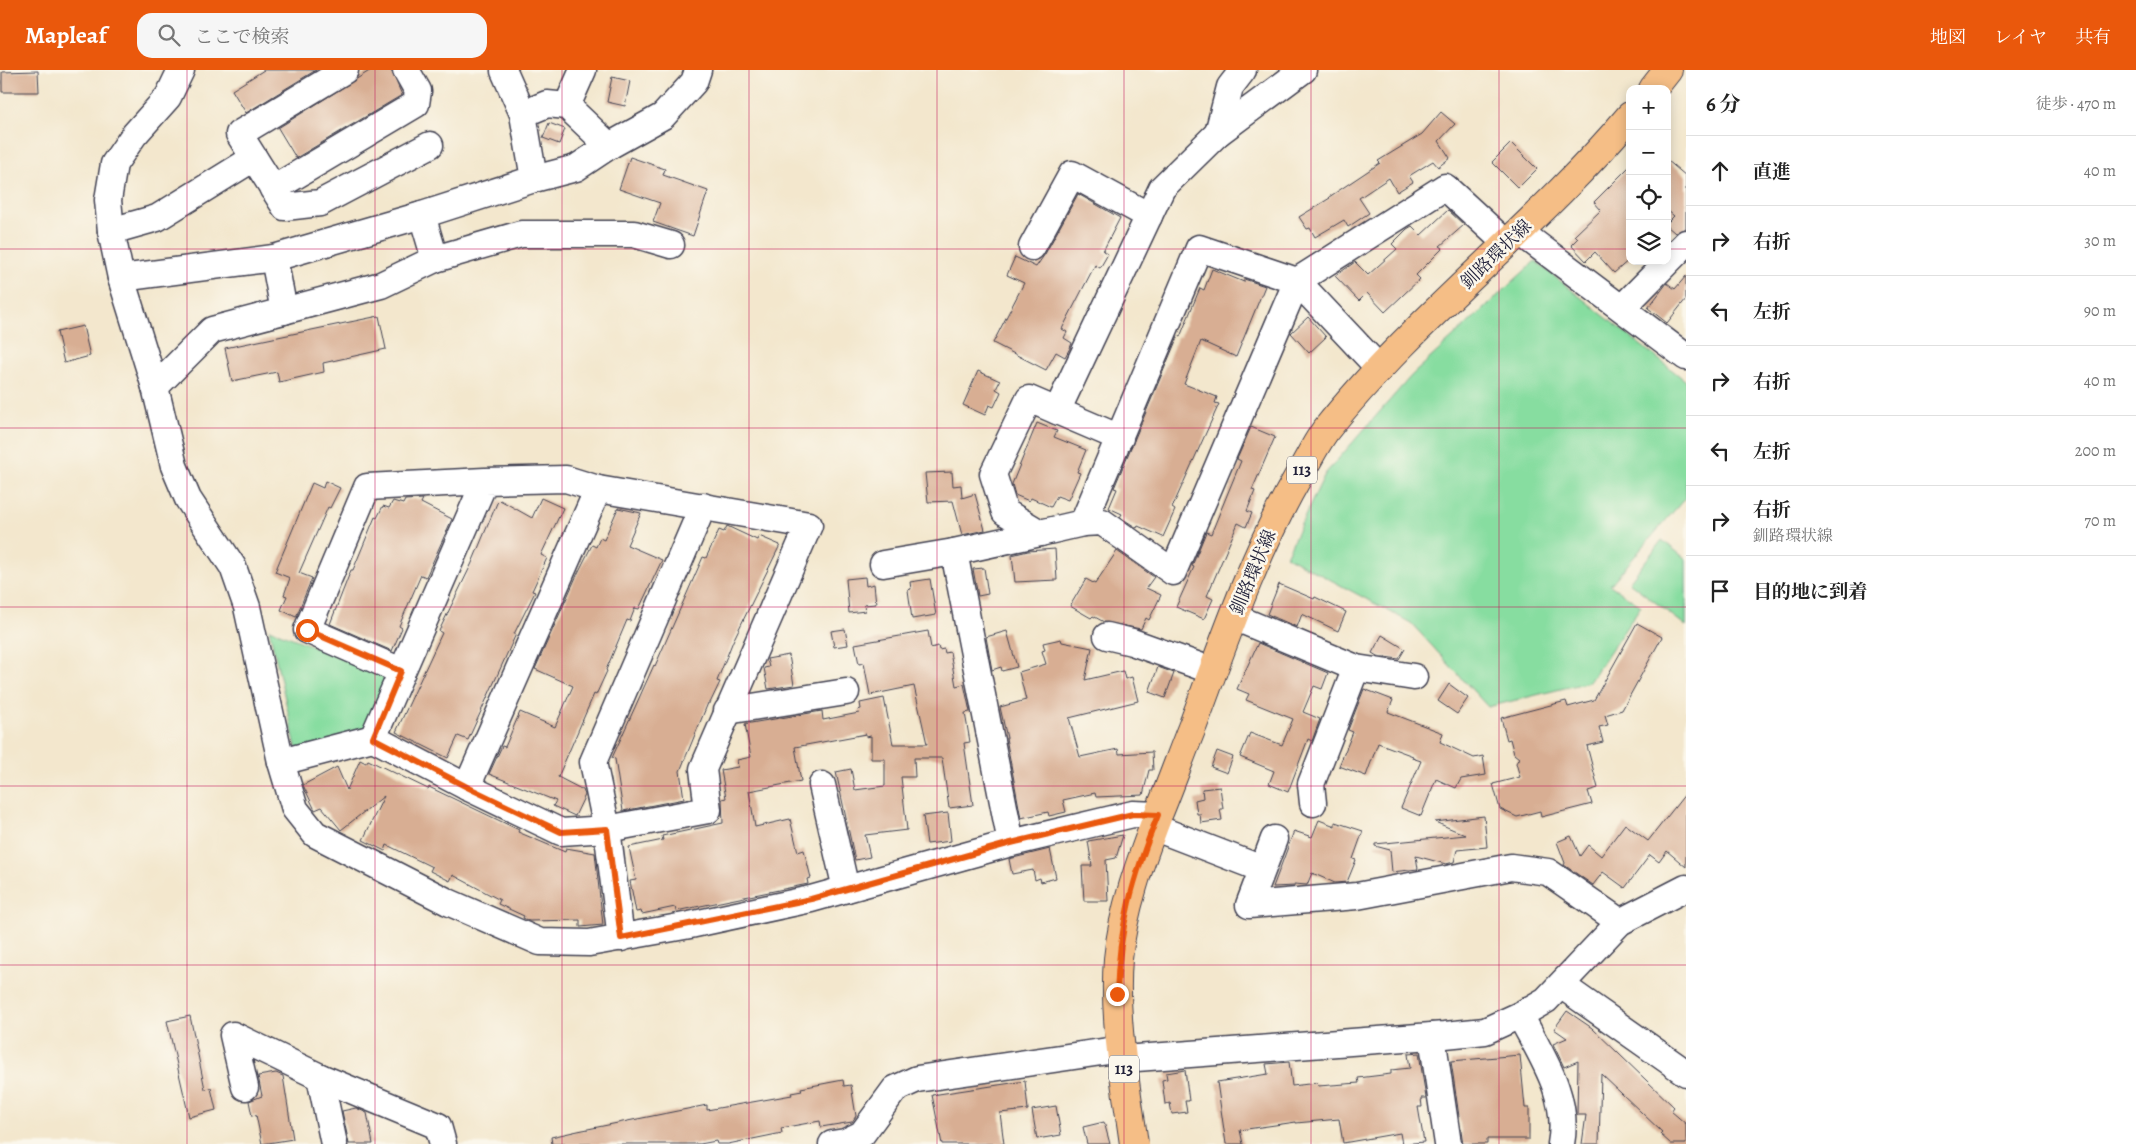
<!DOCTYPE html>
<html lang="ja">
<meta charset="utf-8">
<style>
:root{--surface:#fff;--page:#f6f6f6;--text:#222;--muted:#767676;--line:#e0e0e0;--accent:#ea580c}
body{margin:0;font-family:Alegreya,"Noto Serif JP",serif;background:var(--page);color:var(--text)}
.controls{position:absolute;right:15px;top:15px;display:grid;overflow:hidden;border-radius:10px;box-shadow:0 2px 12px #0003}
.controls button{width:45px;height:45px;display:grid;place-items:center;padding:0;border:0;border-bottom:1px solid var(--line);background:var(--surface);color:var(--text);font:25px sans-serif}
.stop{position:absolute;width:15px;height:15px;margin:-11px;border:4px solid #ea580c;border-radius:50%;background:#fff}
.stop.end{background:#ea580c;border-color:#fff;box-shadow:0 1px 5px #0008}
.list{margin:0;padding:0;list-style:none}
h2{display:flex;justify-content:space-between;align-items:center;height:65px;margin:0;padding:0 20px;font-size:21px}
h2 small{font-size:16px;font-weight:400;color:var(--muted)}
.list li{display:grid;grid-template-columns:32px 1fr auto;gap:15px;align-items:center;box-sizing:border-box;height:70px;padding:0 20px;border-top:1px solid var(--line)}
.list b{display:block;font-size:19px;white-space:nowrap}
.list p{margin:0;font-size:16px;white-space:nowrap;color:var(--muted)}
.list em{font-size:16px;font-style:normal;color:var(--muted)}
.icon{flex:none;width:28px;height:28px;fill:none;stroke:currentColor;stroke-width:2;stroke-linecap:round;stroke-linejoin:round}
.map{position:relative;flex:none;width:1686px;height:1074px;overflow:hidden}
header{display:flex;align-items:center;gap:30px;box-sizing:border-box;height:70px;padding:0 25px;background:var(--accent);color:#fff}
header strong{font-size:24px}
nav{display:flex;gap:28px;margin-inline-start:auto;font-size:18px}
.search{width:350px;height:45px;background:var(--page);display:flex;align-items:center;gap:12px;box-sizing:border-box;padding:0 18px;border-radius:15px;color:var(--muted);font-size:19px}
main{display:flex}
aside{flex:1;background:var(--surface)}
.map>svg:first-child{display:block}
.green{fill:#87dda0;stroke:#54806e}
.building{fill:#d8ae93}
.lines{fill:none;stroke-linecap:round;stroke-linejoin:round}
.minor-casing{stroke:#414051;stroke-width:29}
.major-casing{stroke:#414051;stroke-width:30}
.minor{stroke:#fff;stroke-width:26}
.major{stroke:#f5be86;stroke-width:28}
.route{stroke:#ea580c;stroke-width:6}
.grid{fill:none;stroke:#c2185b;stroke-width:1;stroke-opacity:0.55}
.labels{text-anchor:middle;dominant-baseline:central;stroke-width:5;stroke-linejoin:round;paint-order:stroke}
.shield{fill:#fbf7ec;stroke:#636270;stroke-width:1}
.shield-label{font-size:16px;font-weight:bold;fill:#22223b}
.street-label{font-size:18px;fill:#22223b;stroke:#fbf7ec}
</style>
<header>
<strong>Mapleaf</strong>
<div class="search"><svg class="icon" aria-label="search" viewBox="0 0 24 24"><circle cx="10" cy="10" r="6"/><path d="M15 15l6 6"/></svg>ここで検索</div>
<nav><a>地図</a><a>レイヤ</a><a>共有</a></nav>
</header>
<main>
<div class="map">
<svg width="1686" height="1074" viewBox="0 0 1686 1074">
<rect width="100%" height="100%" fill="#fbf7ec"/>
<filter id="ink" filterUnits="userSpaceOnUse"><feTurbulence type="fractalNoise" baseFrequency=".02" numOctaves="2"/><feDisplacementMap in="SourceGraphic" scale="10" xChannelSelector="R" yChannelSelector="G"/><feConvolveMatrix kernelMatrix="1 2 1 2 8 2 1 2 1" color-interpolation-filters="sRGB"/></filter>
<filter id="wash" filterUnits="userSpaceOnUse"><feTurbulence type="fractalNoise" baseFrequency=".0096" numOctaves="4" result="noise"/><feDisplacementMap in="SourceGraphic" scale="20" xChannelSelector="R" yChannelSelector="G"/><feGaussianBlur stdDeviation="1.12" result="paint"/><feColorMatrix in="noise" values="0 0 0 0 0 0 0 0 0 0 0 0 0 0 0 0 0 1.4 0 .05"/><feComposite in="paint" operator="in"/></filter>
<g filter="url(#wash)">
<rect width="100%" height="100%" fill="#f3e7cd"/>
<g class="green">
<path d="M1535,191L1686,311V427L1610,515L1641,536L1589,612L1488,637L1411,553L1286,486L1325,404L1411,306Z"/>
<path d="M1662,470L1686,489V556L1629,512Z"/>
<path d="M269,559L378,601L387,612L366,664L297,681Z"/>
</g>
<g id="blocks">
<g class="building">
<path d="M264,0H316L246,43L232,20Z"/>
<path d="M371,0H391L402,25L296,88L278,58Z"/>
<path d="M38,1L39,22H2V2Z"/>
<path d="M612,7L630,11L625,36L607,32Z"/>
<path d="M1441,42L1455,54L1439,71L1450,88L1438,97L1433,91L1409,106L1413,112L1397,122L1389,108L1359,128L1369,143L1348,157L1344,150L1315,167L1310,158L1307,159L1299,147L1330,128L1329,127L1380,93L1378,91L1422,64Z"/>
<path d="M549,53L565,59L559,74L543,68Z"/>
<path d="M1511,73L1537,99L1518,118L1492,92Z"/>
<path d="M630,87L665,99L663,105L708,121L693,166L653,152L660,133L619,119Z"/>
<path d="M1667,90L1686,106V158L1675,163L1667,156V153L1674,146L1667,140Z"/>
<path d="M1630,96V189L1614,203L1595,182L1586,191L1571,175L1578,168L1575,165L1601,140L1594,132Z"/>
<path d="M1078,124L1120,148L1103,181L1108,184L1100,198L1095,195L1062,259L1067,262L1064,268L1072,273L1070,278L1065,287L1056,282L1046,300L993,273L1024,213L1007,205L1015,187L1036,197L1045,184Z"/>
<path d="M1448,140L1464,155L1440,176L1443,178L1416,205L1420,209L1385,242L1367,223L1359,231L1335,206L1355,192L1368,205L1397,179L1392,174L1407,159L1412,156L1421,165Z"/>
<path d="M1212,199L1244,212V209L1265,216L1236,287L1201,271L1184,314L1217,327L1215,333L1219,334L1172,438L1175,440L1163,467L1138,456L1137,458L1120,447L1122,444L1109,438L1117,419L1114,418L1178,266L1180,267L1200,218L1204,220Z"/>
<path d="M1686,206V229L1667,253L1648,238L1667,213L1675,219Z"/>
<path d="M379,246L386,279L323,293L324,302L279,312L277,302L232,311L225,278Z"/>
<path d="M1308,247L1326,267L1309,283L1291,263Z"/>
<path d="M83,256L90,286L64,293L57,262Z"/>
<path d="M978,301L1000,311L996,319L1001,322L994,337L989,335L985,345L963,335Z"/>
<path d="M1037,353L1057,361L1054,367L1086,380L1077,402L1080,403L1068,430L1057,426L1051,437L1031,428L1029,431L1015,425L1012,414Z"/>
<path d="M1251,357L1275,367L1252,420L1255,421L1247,441L1252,443L1246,457L1238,453L1207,526L1213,529L1204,549L1176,537L1194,497L1192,496L1206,462L1211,464L1241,391L1237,389Z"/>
<path d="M952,402L953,416L961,415L962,428L975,424L985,460L962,465L953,431L928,432L925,403Z"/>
<path d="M325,411L340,418L330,438L328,437L299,503L312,508L296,547L281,540L287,526L284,525L290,508L275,502L312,413L323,418Z"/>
<path d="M541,428L563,438L541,485L547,488L532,521L535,522L514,564H516L468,670L458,666L448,688L396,662L442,563L439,561L472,493L497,433L500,430L532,448Z"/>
<path d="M423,429L421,433L452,449L426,507L421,505L399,556L402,558L392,581L330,554L351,500H353L375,447L377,448L383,436L389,438L393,431L403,434L405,430Z"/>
<path d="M618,438L641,443L627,475L662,490L639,539L635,538L630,551L627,550L606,600L607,601L596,625L594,624L558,707L583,720L585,725L575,746L553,736L556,731L489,704L502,676L505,677L520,642L555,657L573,616L535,599L577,505L592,475L596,477L600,468L604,470Z"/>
<path d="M727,456L757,470L759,466L780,475L733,571L717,611L720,612L710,633H708L680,701L684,729L623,741L615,689L612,688L654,595L655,596L703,487L706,488L719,460L724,462Z"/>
<path d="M1055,479L1057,510L1015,512L1012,485L1028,481Z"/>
<path d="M1117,481L1154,507L1146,518L1161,525L1149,550L1146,548L1141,559L1104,552L1093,546L1091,548L1070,536L1086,509L1095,514Z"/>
<path d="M984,498L988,524L978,526L973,499Z"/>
<path d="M865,507L866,516L874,514L876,534L864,535L865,541L849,543L846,509Z"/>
<path d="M930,509L936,545L912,549L908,520L911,519L910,512Z"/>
<path d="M1279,514L1314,529L1315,527L1346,542L1338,561L1302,544L1297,557L1267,544Z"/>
<path d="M1637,553L1662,567L1622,640L1605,645L1608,655L1599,657L1603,672L1587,676L1598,718L1588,721L1592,734L1541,747L1540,741L1517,747L1500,739L1493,714L1520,707L1516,693L1519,688L1514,684L1510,669L1507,670L1501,648L1566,631L1568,637L1594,630Z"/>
<path d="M845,559L848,575L834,577L831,561Z"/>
<path d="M928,561L931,578L938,576L939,580L944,579L945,583L950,582L956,616L964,614L970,642L965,643L970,672L964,673L973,735L949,738L942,688H914L915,707H901L907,760L865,765L870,787L855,790L836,702L851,699L855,720L885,716V689H871V666L866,667V664L795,677L801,711L749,721L755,757L790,749L798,782L804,780L811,808L807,809L808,814L676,841L675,837L642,844L641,841L636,842L630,811L636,810L629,777L663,770L662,766L723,753L722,729L726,728L721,700L738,697L737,690L751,687L745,654L822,641L823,650L859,643L858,640L861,639L860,633L884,628L893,674H927L914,616L870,625L864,593L859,594L855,574Z"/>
<path d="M1007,561L1017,597L1002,601L1001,597L992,600L986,567Z"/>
<path d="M1382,565L1405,579L1399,589L1377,586L1372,583Z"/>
<path d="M1061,569L1062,572L1092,578L1085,610L1123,601L1125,609L1132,607L1138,631L1069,648L1080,687L1118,679L1119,684L1152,682L1153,700H1149L1143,725L1096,727L1095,723L1063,730L1066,742L1049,746L1048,742L1021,748L1006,668H1007L1000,637L1026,630L1019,602L1046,594L1042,581L1045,580L1043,573Z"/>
<path d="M1258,573L1328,603L1322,619L1314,616L1303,642L1320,649L1312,671L1308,669L1288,722L1269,714L1274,701L1240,687L1250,663L1282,675L1293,649L1246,630L1249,624L1237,619Z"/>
<path d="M789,585L794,615L768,619L764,598L769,597L767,589Z"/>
<path d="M1158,597L1174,603L1165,628L1149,622Z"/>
<path d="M1449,614L1468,628L1457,644L1438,631Z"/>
<path d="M1364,619L1393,630L1388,642L1443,663L1440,672L1474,688L1483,686L1486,705L1461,709L1456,718L1436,709L1421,746L1401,738L1421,691L1412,688L1413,686L1378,673L1366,706L1339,696L1353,662L1348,660Z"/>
<path d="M1217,681L1233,687L1227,703L1211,697Z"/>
<path d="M360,690L366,693L368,690L428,719L429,717L519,760L518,762L565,782L566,778L595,783L603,855L580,857V850L529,851L523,848L524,846L498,834L500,830L453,805L450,811L430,801L432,797L387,775L385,781L363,770L384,726L341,760L322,737L315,740L303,715L337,697L347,720Z"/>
<path d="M1220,717L1223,739H1220L1222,750L1201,753L1200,744H1197L1195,730L1203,728L1202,719Z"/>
<path d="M1686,723V797L1667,781L1659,792L1650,785L1625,818L1603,802L1593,815L1564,795L1565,793L1557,772L1571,766L1580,786L1588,775L1601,786L1625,754L1648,771Z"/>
<path d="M948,743L951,771L927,774L923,746Z"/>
<path d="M1484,746L1487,777L1457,780L1454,792L1446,794L1416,786L1418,799L1392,802L1390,780L1375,776V774L1466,765L1435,752Z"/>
<path d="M1319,750L1335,756V752L1363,761L1353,789L1356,790L1347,812L1335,813L1312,803L1307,815L1294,814V816L1273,817L1294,761L1312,767Z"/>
<path d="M1123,765L1116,788L1106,790L1108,831H1084L1082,796H1092L1088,771Z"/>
<path d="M1050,779L1056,808L1041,812L1040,808L1035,810L1033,800L1012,804L1009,789Z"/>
<path d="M1567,941L1592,958L1674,1037L1671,1041L1686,1054V1074H1671L1660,1064L1662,1062L1601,1004L1599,1074H1582L1586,1045H1577L1578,991L1564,997L1553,974L1567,968L1554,959Z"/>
<path d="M190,946L205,1019L211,1018L216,1040L189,1047L167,951Z"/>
<path d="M1419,983L1426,1028H1421L1422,1037H1418L1424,1072L1402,1074L1400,1063L1343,1073L1339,1049L1296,1053V1052L1240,1060L1243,1074H1226L1217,1012L1268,1004L1266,994L1289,992L1292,1016L1317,1013L1318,1016L1359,1013L1358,1008L1391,1004V1000L1410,998L1408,984Z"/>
<path d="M1520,985L1525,1038H1529V1069H1487V1074H1463L1451,991Z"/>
<path d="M1185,1000L1189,1031H1185L1187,1042L1172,1044L1170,1033L1165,1034L1162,1010L1167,1009L1166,1003Z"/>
<path d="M276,1003L283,1006L293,1069L262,1074L256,1045L252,1046L249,1031L262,1026L258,1006Z"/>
<path d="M843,1010L844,1016L851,1015L856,1046L852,1052L821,1057L820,1051L781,1058L782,1063L728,1074H717L716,1071L700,1074H552L551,1067L578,1061L707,1035V1040L792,1025L791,1023L802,1021L801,1018Z"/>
<path d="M1025,1011L1028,1040L1000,1043L1004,1074H942L932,1025Z"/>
<path d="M1056,1036L1061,1065L1037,1069L1032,1040Z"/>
<path d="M356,1038L367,1043L373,1074H349L342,1041Z"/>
<path d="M1104,1052L1110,1074H1087L1083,1057Z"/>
</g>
</g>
</g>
<g filter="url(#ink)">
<use href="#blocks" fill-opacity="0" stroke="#414051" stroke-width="1"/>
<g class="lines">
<g class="minor-casing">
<g id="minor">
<path d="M181,0L168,27L134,65L114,94L108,130L111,161L121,208L155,317L174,396L188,429L233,497L247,537L281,692L295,739L315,764L448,832L540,872L589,873L690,855L811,829L1011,773L1133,744L1158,745"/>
<path d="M345,0L239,64L285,137L320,133L430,75"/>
<path d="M567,36L583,0"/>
<path d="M523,44L547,34L567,36L609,76"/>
<path d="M1218,63L1230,17L1243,0"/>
<path d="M534,109L576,98L609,76L663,46L694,12L698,0"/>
<path d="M273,119L416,34L418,21L406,0"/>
<path d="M111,161L157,148L254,88"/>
<path d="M1520,162L1686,287"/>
<path d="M1032,177L1072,104L1149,146"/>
<path d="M274,188L284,241"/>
<path d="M435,189L521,164H634L671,175"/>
<path d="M121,208L274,188L422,145"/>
<path d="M1622,238L1686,173"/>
<path d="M1379,298L1297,211L1173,502L1102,452L1083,453L1199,178L1297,211L1445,117L1507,174"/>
<path d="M155,317L212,260L381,215L435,189L422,145L534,109L523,44L504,1"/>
<path d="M1057,341L1162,118L1218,63L1303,0"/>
<path d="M1083,453L1040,463L1005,442L993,404L1029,329L1120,368"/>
<path d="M954,482L1011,773"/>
<path d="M883,494L954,482L1040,463"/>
<path d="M1234,547L1356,598L1414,607"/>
<path d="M1107,566L1132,572L1213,601"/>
<path d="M401,601L307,560L367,417L485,411L566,409L598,419L809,455L703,699L708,740L607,759L561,762L467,717L373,668L485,411"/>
<path d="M727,641L846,622"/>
<path d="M281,692L373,668"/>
<path d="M822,715L846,819"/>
<path d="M467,717L598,419"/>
<path d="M1313,733L1311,714L1356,598"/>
<path d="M1153,757L1262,799"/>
<path d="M1274,769L1249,835L1357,826L1511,797L1548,802L1620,852"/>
<path d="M621,868L607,759L593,692L703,436"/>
<path d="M1561,915L1686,1003"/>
<path d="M1520,945C1541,986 1570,1026 1561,1074"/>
<path d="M1432,966L1448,1074"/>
<path d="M1123,989L1445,965L1485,961L1520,945L1546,930L1620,852L1686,818"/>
<path d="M320,1007L334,1074"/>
<path d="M245,1017L233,965L320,1007L438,1056L443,1074"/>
<path d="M832,1074L845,1072L862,1064L895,1019L917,1009L1122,979"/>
</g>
</g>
<g class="major-casing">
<g id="major">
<path d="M1653,19L1668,0"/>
<path d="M1134,1074C1126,1015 1113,949 1118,889C1123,839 1140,792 1158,745C1170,716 1181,685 1193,655C1224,572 1253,485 1298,407C1307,392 1315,375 1325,361C1416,246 1536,158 1630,46"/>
</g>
</g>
<use href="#minor" class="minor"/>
<use href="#major" class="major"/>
</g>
</g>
<g class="lines" filter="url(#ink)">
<path class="route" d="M307,560L401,601L373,668L467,717L561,762L607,759L621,868L811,829L1011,773L1133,744L1158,745C1133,807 1119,857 1117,924"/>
</g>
<path class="grid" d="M187,0V1074M375,0V1074M562,0V1074M749,0V1074M937,0V1074M1124,0V1074M1311,0V1074M1499,0V1074M0,179H1630M1667,179H1686M0,358H1686M0,537H1686M0,716H1686M0,895H1686"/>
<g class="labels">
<g class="shield">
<rect x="1287" y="386.5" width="30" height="27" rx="4"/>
<rect x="1109" y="985.5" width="30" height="27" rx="4"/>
</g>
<g class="shield-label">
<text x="1302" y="400">113</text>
<text x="1124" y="999">113</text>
</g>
<g class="street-label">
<text transform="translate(1496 184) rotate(-44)">釧路環状線</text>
<text transform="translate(1253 502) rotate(-67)">釧路環状線</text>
</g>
</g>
</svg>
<div class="controls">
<button>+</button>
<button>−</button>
<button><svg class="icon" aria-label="locate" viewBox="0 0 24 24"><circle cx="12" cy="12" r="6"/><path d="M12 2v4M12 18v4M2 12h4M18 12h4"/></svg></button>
<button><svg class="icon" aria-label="layers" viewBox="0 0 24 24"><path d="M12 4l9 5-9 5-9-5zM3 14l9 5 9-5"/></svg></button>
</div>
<div class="stop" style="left:307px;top:560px"></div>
<div class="stop end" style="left:1117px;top:924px"></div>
</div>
<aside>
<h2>6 分<small>徒歩 · 470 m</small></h2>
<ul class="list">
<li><svg class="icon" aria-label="ahead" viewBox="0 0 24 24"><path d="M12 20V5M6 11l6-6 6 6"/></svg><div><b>直進</b></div><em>40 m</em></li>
<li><svg class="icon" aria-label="right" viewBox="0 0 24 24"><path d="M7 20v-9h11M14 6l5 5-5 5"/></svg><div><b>右折</b></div><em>30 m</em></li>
<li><svg class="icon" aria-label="left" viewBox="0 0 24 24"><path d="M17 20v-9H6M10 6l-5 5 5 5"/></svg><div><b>左折</b></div><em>90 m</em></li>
<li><svg class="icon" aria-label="right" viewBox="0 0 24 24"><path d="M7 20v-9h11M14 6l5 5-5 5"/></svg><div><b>右折</b></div><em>40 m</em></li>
<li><svg class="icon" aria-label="left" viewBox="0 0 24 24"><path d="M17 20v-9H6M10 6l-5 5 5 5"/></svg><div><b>左折</b></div><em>200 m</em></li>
<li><svg class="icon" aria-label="right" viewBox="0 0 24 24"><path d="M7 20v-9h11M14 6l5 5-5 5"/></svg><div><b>右折</b><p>釧路環状線</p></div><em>70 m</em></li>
<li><svg class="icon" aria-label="arrive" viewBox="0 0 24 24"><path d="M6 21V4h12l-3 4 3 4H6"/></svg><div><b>目的地に到着</b></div></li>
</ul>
</aside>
</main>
